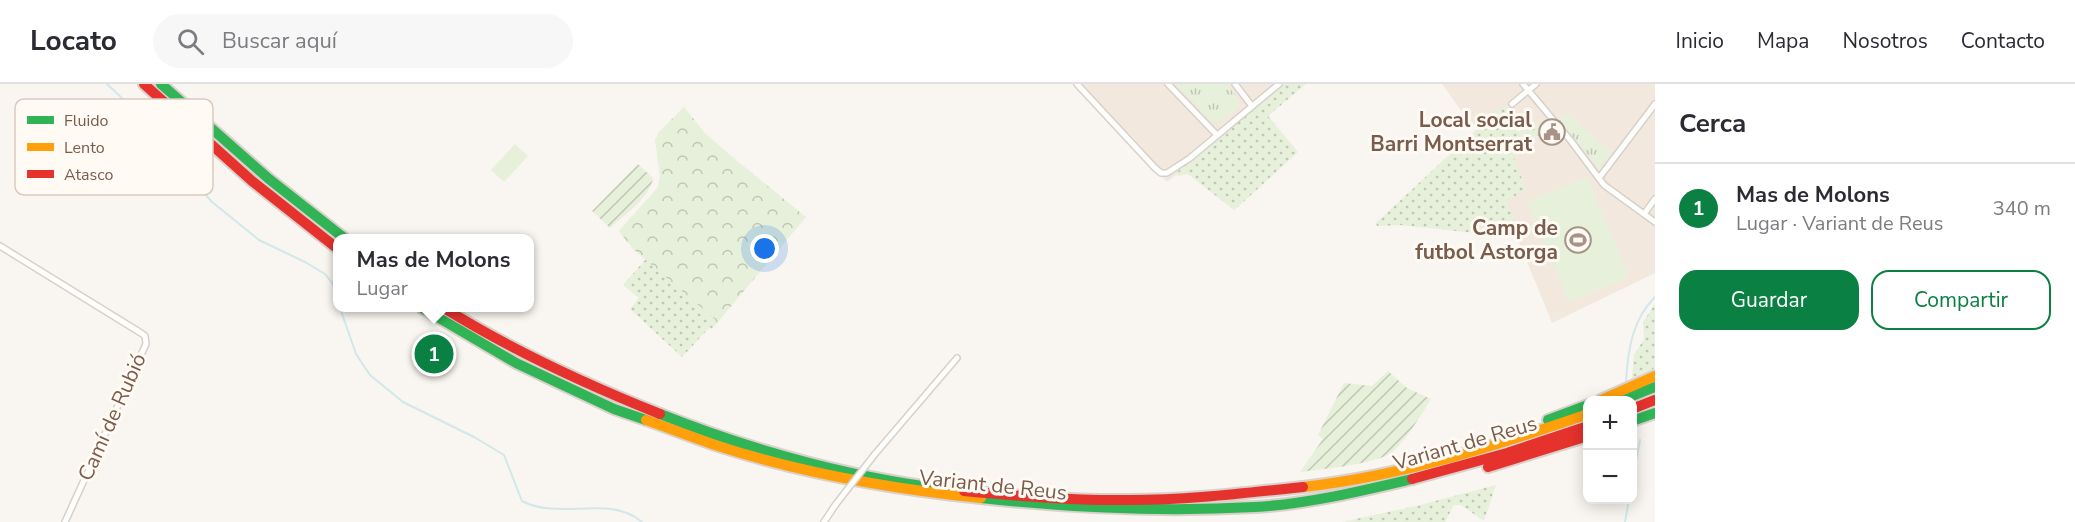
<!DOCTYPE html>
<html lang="es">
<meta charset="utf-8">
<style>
:root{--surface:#fff;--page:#f7f7f7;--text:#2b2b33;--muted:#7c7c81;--line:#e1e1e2;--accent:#0b8043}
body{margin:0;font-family:"Nunito Sans",sans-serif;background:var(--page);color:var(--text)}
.controls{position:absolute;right:18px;bottom:18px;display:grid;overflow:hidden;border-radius:12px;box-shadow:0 3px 15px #0003}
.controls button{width:54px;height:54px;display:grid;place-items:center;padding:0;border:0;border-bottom:2px solid var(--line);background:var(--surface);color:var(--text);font:30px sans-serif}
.you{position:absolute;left:765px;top:165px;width:21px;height:21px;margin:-15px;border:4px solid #fff;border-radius:50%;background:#1a73e8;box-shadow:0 0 0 9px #1a73e833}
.badge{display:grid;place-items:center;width:39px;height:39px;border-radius:50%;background:var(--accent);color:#fff;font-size:20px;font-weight:700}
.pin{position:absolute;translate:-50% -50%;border:3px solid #fff;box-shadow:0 2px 6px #0006}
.popup{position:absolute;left:333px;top:150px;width:201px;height:78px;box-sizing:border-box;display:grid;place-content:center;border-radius:12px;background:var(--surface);filter:drop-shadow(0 2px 4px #0005);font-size:20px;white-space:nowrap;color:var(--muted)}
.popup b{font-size:22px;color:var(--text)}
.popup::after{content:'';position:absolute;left:50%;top:100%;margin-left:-12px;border:12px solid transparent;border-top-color:var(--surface)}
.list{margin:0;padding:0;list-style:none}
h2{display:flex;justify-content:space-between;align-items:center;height:78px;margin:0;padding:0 24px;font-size:26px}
h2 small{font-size:20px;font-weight:400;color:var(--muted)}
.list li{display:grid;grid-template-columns:39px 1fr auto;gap:18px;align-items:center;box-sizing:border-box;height:90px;padding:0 24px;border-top:2px solid var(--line)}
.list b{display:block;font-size:22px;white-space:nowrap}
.list p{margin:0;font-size:20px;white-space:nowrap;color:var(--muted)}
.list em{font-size:20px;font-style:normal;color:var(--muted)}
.actions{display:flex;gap:12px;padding:18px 24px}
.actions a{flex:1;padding:14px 0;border:2px solid var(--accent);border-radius:18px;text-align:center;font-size:21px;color:var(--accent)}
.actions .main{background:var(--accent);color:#fff}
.icon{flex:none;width:33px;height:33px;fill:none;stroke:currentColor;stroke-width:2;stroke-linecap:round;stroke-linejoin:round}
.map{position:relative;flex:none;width:1655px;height:438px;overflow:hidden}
header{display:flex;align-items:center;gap:36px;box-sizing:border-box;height:84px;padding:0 30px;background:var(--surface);border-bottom:2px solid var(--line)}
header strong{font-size:28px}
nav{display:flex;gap:33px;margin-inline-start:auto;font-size:21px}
.search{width:420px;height:54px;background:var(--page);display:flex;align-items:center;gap:15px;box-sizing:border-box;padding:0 21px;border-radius:33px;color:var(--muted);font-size:22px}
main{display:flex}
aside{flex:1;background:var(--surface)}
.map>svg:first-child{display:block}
.residential{fill:#f2e8de}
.grass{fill:url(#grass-dots)}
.forest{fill:url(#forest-crowns)}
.park{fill:url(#park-tufts)}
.garden{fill:url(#garden-furrows)}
.pitch{fill:#e7f0db}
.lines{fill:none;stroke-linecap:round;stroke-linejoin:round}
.stream{stroke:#d0e8ea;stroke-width:2}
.street-casing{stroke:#d7d1cb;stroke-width:8}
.fast-casing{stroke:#dad1cc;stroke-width:14}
.slow-casing{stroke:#dad1cc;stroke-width:14}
.jam-casing{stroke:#dad1cc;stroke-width:14}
.street{stroke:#fefefd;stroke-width:5}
.fast{stroke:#30b455;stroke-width:10}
.slow{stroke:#ff9f0a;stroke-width:10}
.jam{stroke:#e5322d;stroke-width:10}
.street-bridge-casing{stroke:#d7d1cb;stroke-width:8;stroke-linecap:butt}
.street-bridge{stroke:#fefefd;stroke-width:5}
.labels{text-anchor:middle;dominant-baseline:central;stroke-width:6;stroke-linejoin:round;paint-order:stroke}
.poi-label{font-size:21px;font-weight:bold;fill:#7a5c4d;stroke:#fffaf3;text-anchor:end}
.street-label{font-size:21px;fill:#7a5c4d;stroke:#fffaf3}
.key{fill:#fffaf3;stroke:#d7cbc1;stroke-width:1.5}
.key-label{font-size:16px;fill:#7a5c4d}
</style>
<header>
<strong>Locato</strong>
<div class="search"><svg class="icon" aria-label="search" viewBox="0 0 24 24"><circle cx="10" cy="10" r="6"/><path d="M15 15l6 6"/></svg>Buscar aquí</div>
<nav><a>Inicio</a><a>Mapa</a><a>Nosotros</a><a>Contacto</a></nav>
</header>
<main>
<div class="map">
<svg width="1655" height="438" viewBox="0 0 1655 438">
<defs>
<pattern id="grass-dots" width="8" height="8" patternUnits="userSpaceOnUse" patternTransform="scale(1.5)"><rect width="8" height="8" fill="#e7f0db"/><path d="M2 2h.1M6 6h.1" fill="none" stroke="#c0c6b4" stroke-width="1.8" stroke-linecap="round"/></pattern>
<pattern id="forest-crowns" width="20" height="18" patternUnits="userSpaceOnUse" patternTransform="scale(1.5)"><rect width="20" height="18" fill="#e7f0db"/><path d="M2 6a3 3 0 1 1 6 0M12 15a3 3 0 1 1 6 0" fill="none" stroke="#c0c6b4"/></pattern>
<pattern id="park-tufts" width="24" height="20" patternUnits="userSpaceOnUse" patternTransform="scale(1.5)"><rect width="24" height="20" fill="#e7f0db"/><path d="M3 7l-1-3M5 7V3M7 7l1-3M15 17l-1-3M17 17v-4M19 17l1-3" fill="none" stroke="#c0c6b4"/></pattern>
<pattern id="garden-furrows" width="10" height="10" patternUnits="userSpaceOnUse" patternTransform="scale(1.5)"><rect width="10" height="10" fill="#e7f0db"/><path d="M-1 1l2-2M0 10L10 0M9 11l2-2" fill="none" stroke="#c0c6b4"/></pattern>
</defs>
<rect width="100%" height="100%" fill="#f9f5f0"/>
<g class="residential">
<path d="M1073,0H1290L1167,98Z"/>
<path d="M1442,0H1655V189L1552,239L1499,109L1509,77L1525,51L1523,43L1516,40H1507L1484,48L1470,39Z"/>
</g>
<g class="grass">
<path d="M1285,0H1306L1268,32L1298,68L1240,121L1234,126L1188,90L1178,92L1176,89Z"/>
<path d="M1503,21L1510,26L1512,42L1519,48L1534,37L1543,48L1514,74L1526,106L1506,117L1522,154L1400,141L1377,142L1376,139Z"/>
<path d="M646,175L718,238L712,245L710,243L682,273L630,225L639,214L623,201Z"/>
<path d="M1655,220V284L1632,294L1634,271L1644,255L1643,238Z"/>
<path d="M1496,401L1484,437L1461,421H1454L1445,438H1342L1420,421Z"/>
</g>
<path class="forest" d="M684,23L705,49L731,72L806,133L718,238L632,164L619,147L658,103L660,91L655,56L658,49Z"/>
<g class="park">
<path d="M1176,0H1226L1238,14L1239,23L1220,38H1212Z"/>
<path d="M1567,29L1612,68L1599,84L1559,36Z"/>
</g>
<g class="garden">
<path d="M638,80L653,94C650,114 624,131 610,144L592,127Z"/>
<path d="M1388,287L1407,304L1431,315C1422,329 1402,364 1388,371C1366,381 1324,385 1300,388L1323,355L1318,351L1344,299L1372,302Z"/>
</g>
<g class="pitch">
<path d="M515,60L528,72L504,98L491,86Z"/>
<path d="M1587,93L1629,193L1569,218L1527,118Z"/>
</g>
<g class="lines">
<g class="stream">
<path d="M107,0L174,63L198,102L212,118L259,156L305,178L325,190L333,200L338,216"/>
<path d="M340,224L356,270L370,291L403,318L474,353L504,371L522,417C561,437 609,410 642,438"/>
<path d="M1626,297C1628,266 1632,236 1655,213"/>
<path d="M1632,397L1640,356"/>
<path d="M1625,438L1629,416"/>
</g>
<g class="street-casing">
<g id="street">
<path d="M1077,0L1155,84L1161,89H1167L1190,74L1279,0"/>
<path d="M1168,0L1217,51"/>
<path d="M1235,0L1252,22"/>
<path d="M1523,0L1571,57L1604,101L1655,138"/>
<path d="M1512,20L1536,0"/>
<path d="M1599,94L1655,20"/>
<path d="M1644,130L1655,115"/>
<path d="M0,162L141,249L145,252L146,260L65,438"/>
<path d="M875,370L957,274"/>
<path d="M824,438L836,420"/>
</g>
</g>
<g class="fast-casing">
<g id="fast">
<path d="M161,0L269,95L344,154"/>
<path d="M422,224L516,279L614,325L646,336"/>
<path d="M1622,316L1655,303"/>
<path d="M660,330C755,368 863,397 964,407"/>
<path d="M1548,336L1588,321"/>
<path d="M1632,337L1655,329"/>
<path d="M981,414C1072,424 1164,428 1255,423C1308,420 1361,407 1412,395"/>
</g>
</g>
<g class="slow-casing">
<g id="slow">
<path d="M1601,316L1655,292"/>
<path d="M646,336C669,344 692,353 715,361C801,389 892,405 981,414"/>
<path d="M1303,403C1402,392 1495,362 1588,330"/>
</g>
</g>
<g class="jam-casing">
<g id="jam">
<path d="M144,0L252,97L338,165"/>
<path d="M444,224C513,267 585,300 660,330"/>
<path d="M1632,325L1655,316"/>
<path d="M1488,383L1588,352"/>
<path d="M1412,395L1507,369L1588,342"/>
<path d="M964,407C1019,412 1074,417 1129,416C1188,416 1245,409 1303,403"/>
</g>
</g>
<use href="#street" class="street"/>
<use href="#fast" class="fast"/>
<use href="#slow" class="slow"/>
<use href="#jam" class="jam"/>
<g class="street-bridge-casing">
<path id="street-bridge" d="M836,420L875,370"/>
</g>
<use href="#street-bridge" class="street-bridge"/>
</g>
<defs>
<g id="civic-ring" transform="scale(1.35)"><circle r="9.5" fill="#fffaf3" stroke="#a69286" stroke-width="1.5"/><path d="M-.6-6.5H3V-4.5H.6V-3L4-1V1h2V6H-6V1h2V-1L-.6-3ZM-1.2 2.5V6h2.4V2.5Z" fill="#a69286"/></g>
<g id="stadium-ring" transform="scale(1.35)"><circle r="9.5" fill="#fffaf3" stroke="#a69286" stroke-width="1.5"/><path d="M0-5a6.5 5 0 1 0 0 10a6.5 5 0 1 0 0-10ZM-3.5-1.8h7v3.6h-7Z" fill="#a69286"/></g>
</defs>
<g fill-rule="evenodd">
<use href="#civic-ring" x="1552" y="48"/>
<use href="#stadium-ring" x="1578" y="156"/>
</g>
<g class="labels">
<g class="poi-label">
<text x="1532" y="36">Local social<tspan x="1532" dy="24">Barri Montserrat</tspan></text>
<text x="1558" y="144">Camp de<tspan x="1558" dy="24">futbol Astorga</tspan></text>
</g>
<g class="street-label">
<text transform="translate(112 333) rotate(-66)">Camí de Rubió</text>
<text transform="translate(1465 359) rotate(-16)">Variant de Reus</text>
<text transform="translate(993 401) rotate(6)">Variant de Reus</text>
</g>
</g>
<rect x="15" y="15" width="198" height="96" rx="9" class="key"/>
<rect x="27" y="32" width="27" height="8" fill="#30b455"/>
<rect x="27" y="59" width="27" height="8" fill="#ff9f0a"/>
<rect x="27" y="86" width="27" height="8" fill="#e5322d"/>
<g class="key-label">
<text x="64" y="42">Fluido</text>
<text x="64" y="69">Lento</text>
<text x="64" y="96">Atasco</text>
</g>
</svg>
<div class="controls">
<button>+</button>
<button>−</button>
</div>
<div class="you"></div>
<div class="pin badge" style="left:434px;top:270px">1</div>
<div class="popup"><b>Mas de Molons</b>Lugar</div>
</div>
<aside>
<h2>Cerca<small></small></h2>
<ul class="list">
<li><span class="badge">1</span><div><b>Mas de Molons</b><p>Lugar · Variant de Reus</p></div><em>340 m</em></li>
</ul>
<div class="actions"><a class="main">Guardar</a><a>Compartir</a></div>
</aside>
</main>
